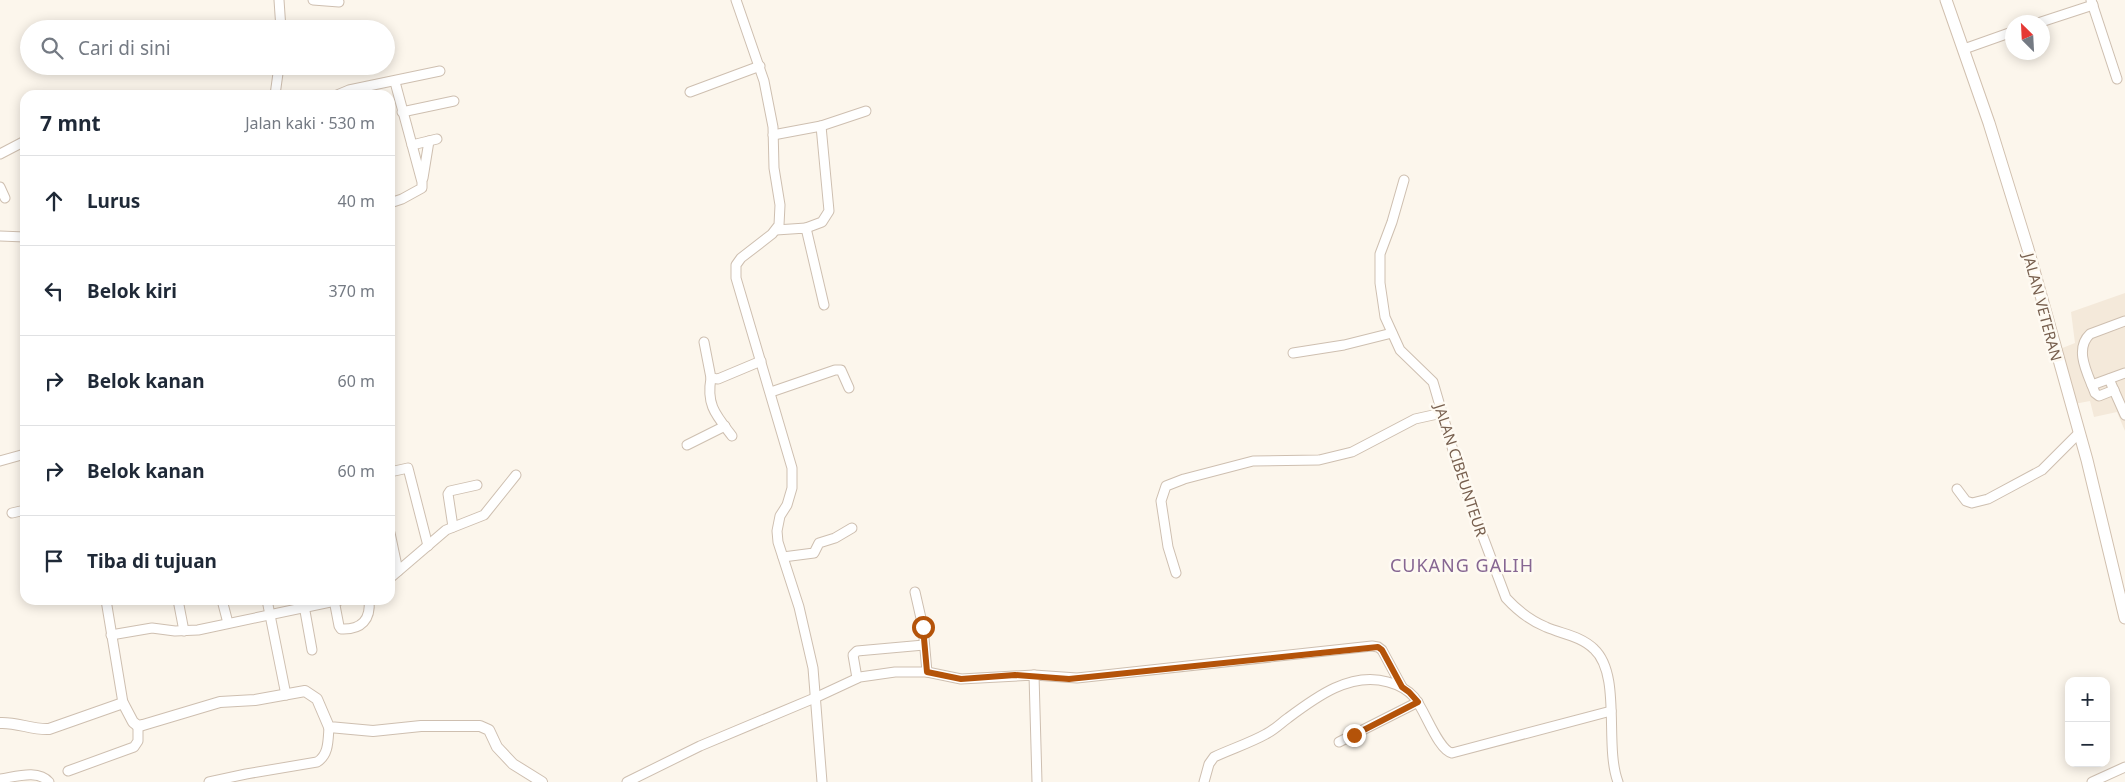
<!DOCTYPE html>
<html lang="id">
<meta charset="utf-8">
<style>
:root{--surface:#fff;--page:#f6f6f7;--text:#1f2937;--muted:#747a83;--line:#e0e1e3}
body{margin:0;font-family:"Noto Sans",sans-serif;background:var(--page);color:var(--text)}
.controls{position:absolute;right:15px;bottom:15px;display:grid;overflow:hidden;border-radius:10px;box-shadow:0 2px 12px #0003}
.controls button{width:45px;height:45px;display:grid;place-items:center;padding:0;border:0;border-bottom:1px solid var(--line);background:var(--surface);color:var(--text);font:25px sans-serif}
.compass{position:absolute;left:2005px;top:15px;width:45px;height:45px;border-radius:50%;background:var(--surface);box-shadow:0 2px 12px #0003;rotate:336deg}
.stop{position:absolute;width:15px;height:15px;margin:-11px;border:4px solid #b45309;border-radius:50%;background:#fff}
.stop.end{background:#b45309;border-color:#fff;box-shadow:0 1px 5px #0008}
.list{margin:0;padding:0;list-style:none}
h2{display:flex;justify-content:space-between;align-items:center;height:65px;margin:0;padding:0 20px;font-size:21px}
h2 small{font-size:16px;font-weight:400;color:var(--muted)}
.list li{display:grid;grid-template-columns:32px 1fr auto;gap:15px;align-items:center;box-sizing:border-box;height:90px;padding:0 20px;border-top:1px solid var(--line)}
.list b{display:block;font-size:19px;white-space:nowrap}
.list em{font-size:16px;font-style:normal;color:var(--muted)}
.icon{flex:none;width:28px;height:28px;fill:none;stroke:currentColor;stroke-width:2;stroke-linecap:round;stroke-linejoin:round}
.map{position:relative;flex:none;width:2125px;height:782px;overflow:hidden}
.search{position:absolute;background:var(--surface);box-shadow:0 2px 12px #0003;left:20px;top:20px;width:375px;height:55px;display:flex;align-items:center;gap:12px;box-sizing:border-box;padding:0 18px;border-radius:28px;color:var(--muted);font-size:19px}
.panel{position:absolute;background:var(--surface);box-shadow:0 2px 12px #0003;left:20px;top:90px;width:375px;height:515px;border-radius:15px}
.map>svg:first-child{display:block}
.residential{fill:#f4e9da}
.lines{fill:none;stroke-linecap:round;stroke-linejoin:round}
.minor-casing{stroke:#cebfb0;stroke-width:11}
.tertiary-casing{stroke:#cebfb0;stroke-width:12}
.secondary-casing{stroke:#d1c0af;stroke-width:13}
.minor{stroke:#fff;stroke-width:9}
.tertiary{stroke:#fff;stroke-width:10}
.secondary{stroke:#fff;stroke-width:11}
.route{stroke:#b45309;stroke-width:6}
.labels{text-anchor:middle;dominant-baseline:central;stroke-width:5;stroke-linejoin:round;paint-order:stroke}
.street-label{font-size:15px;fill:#775f4e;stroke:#fefaf2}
.quarter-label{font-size:18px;letter-spacing:1px;fill:#866692;stroke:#fefaf2}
</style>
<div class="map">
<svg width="2125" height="782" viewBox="0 0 2125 782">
<rect width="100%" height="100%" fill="#fcf6ec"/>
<path class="residential" d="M2125,293V431L2117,412L2094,417L2090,401L2074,404L2060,349L2075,343L2071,312Z"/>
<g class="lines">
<g class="minor-casing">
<g id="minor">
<path d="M279,0L281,29"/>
<path d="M313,0L339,2"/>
<path d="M736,0L764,81L773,127L774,168L780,205L779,225L772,234L741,258L736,265V278L792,468V488L787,505L780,516L777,531L778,542L799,607L813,668L822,782"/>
<path d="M2091,0L2117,79"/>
<path d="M2041,22L2093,5"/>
<path d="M1964,49L2012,32"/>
<path d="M690,92L760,66"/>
<path d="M275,95L279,66"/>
<path d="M337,95L349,90L440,71"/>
<path d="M402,112L454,101"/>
<path d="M773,135L821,126L866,111"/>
<path d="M412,145L437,139"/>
<path d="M0,154L25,141"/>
<path d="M423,178L429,141"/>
<path d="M1404,180L1392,222L1380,254V283L1385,317L1400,350L1433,382L1462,481L1506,598C1517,610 1531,621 1546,627C1562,634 1581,636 1594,649C1622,675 1604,745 1618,782"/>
<path d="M0,187L5,198"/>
<path d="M390,203L402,199L422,188V182L395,82"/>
<path d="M806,228L822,222L829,211L821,126"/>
<path d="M776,230L806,228L824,305"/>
<path d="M0,236L25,237"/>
<path d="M704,342L711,378L718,379L761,361"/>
<path d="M1293,353L1344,345L1392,333"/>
<path d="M711,378C706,405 716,415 732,436"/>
<path d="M2109,379L2125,415"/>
<path d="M2092,385L2125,373"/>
<path d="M2114,390L2099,396L2095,393C2089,376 2073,350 2090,334L2125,321"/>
<path d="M771,392L835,370H841L849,388"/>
<path d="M687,445L725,426"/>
<path d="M0,461L25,454"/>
<path d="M390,472L408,468L428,546"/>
<path d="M1957,489L1966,501L1972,503L1988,499L2042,470L2079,433"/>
<path d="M12,513L25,510"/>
<path d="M453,527L448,494L450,491L477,485"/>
<path d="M390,533L398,571"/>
<path d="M783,557L814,553L819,543L835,538L852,528"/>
<path d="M1176,573L1168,547L1161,501L1166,486L1184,479L1253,461L1319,460L1352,452L1415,419L1442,413"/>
<path d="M390,578L446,530L484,515L516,475"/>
<path d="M106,600L123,703"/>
<path d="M178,600L184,631"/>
<path d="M222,600L228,623"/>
<path d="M267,600L286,695"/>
<path d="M303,600L312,650"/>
<path d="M334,600L339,626L341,629C362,630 371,619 369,600"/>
<path d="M111,635L152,628L175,631L198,630L340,600"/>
<path d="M927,672L961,679L1034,675L1037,782"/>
<path d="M1034,675L1077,678L1372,646L1378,647L1382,650L1402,687"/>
<path d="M857,678L853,655L857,651L924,645"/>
<path d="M1339,742L1418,702"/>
<path d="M68,771L134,747L138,741V726"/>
<path d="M0,779C15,777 38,769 49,782"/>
<path d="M209,782L246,774L317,762C329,755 328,740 329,727"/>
<path d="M627,782L700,746L817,697L860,677L895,672H927L923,627L915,592"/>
<path d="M1204,782L1209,764L1214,757C1231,749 1250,743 1266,734C1274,730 1281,723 1288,718C1316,697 1351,671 1388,682C1399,685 1407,689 1414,697C1425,710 1438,750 1452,753L1611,711"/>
<path d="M2092,782L2125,767"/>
</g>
</g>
<g class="tertiary-casing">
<path id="tertiary" d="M0,723C17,722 32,730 49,729L123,703L133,722L138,726L143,725L220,702L255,700L305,691L317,699L329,727L373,731L421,726H480L489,730L497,747L513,764L542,782"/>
</g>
<g class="secondary-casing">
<path id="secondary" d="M1946,0L1989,123L2028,249L2087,460L2125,618"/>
</g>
<use href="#minor" class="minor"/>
<use href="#tertiary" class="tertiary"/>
<use href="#secondary" class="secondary"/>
</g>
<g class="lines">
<path class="route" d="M923,627L927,672L961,679L1015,675L1069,679L1378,647L1382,650L1402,687L1409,692L1418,702L1354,735"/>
</g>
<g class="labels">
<g class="street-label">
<text transform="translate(2043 307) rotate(75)">JALAN VETERAN</text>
<text transform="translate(1461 470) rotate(72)">JALAN CIBEUNTEUR</text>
</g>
<g class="quarter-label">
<text x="1462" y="565">CUKANG GALIH</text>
</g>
</g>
</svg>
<div class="controls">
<button>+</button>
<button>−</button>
</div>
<svg class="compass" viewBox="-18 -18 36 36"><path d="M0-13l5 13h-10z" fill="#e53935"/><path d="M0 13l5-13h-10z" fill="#747a83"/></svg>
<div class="stop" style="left:923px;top:627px"></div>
<div class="stop end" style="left:1354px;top:735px"></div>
<div class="search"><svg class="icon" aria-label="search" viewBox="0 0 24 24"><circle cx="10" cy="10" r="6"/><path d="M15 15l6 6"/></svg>Cari di sini</div>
<section class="panel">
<h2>7 mnt<small>Jalan kaki · 530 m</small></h2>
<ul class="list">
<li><svg class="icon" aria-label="ahead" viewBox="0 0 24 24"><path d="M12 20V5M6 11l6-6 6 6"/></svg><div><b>Lurus</b></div><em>40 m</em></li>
<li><svg class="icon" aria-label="left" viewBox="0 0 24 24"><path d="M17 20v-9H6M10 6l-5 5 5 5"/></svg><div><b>Belok kiri</b></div><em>370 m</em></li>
<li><svg class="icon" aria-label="right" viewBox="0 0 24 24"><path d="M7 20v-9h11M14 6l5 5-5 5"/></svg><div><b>Belok kanan</b></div><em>60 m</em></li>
<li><svg class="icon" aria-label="right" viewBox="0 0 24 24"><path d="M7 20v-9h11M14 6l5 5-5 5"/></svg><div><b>Belok kanan</b></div><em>60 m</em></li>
<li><svg class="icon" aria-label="arrive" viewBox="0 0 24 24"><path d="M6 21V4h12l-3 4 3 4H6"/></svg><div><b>Tiba di tujuan</b></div></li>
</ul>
</section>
</div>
